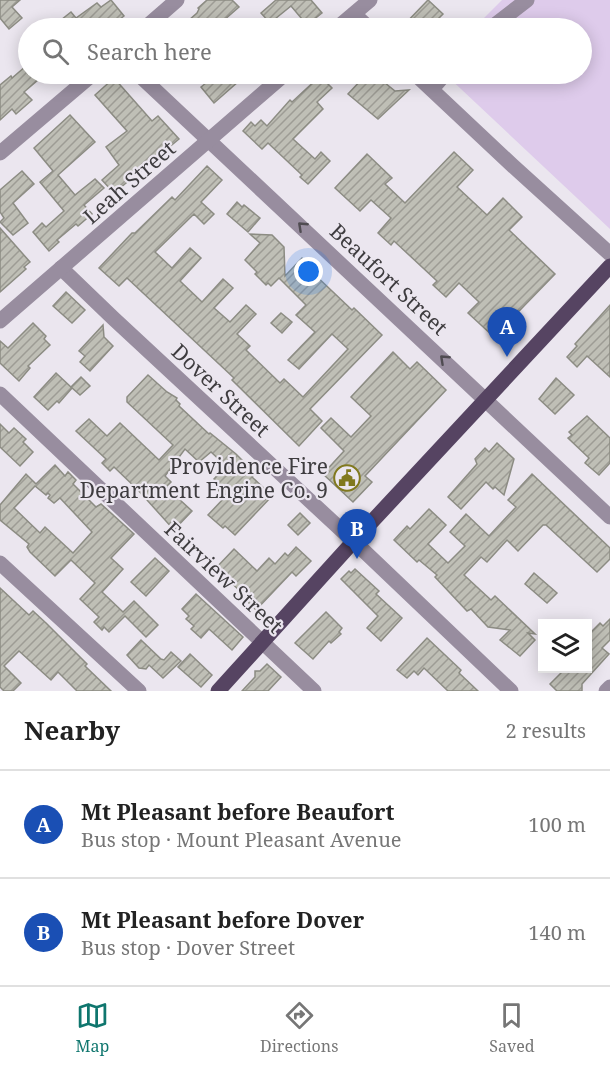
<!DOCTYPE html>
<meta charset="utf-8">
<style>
:root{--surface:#fff;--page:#f2f2f2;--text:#222;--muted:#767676;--line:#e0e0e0;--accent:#0f766e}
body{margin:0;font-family:"Noto Serif",serif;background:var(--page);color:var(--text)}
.controls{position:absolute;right:18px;bottom:18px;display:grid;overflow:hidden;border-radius:0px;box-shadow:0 3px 15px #0003}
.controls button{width:54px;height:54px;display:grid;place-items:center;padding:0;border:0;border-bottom:2px solid var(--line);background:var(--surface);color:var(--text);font:30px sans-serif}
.you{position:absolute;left:309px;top:272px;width:21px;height:21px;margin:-15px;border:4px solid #fff;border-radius:50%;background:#1a73e8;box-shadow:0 0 0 9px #1a73e833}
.badge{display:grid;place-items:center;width:39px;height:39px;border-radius:50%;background:var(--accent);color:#fff;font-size:20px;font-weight:700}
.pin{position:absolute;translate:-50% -50px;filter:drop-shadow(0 2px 3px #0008)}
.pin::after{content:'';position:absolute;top:32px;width:21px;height:18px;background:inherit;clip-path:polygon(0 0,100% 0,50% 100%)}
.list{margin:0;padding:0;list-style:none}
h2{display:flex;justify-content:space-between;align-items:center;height:78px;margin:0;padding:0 24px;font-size:26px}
h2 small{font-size:20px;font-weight:400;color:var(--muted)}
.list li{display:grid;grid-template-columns:39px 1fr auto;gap:18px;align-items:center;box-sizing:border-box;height:108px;padding:0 24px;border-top:2px solid var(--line)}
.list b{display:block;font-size:22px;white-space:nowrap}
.list p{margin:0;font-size:20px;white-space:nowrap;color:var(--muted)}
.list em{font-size:20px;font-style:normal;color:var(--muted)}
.icon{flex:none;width:33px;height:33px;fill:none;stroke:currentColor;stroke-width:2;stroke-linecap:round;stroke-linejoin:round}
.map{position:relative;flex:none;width:610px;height:691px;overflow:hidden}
.search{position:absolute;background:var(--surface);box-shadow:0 3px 15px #0003;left:18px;right:18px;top:18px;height:66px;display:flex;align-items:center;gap:15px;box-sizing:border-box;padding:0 21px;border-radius:33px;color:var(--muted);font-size:22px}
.sheet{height:294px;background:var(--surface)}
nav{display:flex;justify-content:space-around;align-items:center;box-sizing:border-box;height:84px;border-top:2px solid var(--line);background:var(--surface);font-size:16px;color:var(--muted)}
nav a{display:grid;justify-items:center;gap:3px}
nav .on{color:var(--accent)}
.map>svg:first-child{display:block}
.green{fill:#decbeb}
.building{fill:url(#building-hatch);stroke:#8c8c83;stroke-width:1.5;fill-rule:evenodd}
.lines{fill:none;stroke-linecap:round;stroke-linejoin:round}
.minor{stroke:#988d9f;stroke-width:15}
.major{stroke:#564462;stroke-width:15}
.oneway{stroke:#504c52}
.labels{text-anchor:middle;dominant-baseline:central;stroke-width:4.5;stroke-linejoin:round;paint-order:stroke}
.street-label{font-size:21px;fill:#3e3c3f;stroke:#ebe6ef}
.poi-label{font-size:21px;fill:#3e3c3f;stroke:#ebe6ef;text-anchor:end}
</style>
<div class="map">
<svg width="610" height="691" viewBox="0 0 610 691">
<defs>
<pattern id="building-hatch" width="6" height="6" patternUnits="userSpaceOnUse" patternTransform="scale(1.5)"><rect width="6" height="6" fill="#bfbfb6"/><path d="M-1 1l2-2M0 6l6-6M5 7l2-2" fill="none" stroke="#9d9c95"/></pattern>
</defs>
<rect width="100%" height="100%" fill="#ebe6ef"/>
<path class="green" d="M502,0H610V229L445,74H582V28H474Z"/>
<g class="building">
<path d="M0,0H20L12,7L22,18L9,29L0,18Z"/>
<path d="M111,0L124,16L109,28H51L71,12L76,18L97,3L101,7Z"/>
<path d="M207,0H232L239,7L215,28H211L206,23L199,28H180L197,13L199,9L198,8Z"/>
<path d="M276,0H311L322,13L307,25L291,6L270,23L261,13Z"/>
<path d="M428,0L443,14L433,24L434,28H401Z"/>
<path d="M26,66L28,74H45L24,92L32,100L16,114L12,109L0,120V85L11,76L12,78Z"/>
<path d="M217,74H247L214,103L201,87Z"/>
<path d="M356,74H374L395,91L409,90L378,119L348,94L362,79Z"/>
<path d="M320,76L332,88L317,102L323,109L293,139L315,159L321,152L330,161L308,184L300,177L302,175L268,143L262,149L243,131L251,122L255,126L261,120L267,126L290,100L292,102Z"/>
<path d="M114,78L152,121L158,116L179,139L114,193L102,180L119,165L106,147L127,131L95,95Z"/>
<path d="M70,115L95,142L58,175L75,195L95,179L104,188L84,205L92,214L78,226L76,224L57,240L59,242L49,251L33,232L42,223L46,227L64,211L40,182L53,171L34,148Z"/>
<path d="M454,152L473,170L457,187L487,215L503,198L522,217L509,230L555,274L494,337L468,313L479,302L459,283L446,297L433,285L437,281L394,241L391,245L378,233L391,218L371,200L360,211L335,188L367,154L392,178L385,184L405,203Z"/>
<path d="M207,166L222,180L201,202L214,214L204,224L194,214L155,252L172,268L190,248L201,258L180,281L202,302L223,279L233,288L214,308L230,322L246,305L256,314L237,334L250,346L246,350L280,383L284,379L303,397L348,349L332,334L299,369L288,360L315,332L296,315L306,305L279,278L271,286L268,283L266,285L255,274L257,272L245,260L260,243L250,234L272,235L284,247L285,276L302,258L314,270L312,272L352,310L354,308L382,335L310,409L322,421L299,446L232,380L234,378L127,278L119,286L99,268L132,233H135L172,197L175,200Z"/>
<path d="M22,171L34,184L13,203L28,223L13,235L0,222L4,218L0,212V190Z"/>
<path d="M237,202L242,207L244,205L260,218L248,232L227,214Z"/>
<path d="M0,228L30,262L24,267L26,269L0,292Z"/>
<path d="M66,292L85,310L72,323L53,306Z"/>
<path d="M610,305V377L587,356L577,367L567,357L577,346L575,344Z"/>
<path d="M281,313L292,322L282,333L271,323Z"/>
<path d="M33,323L46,336L44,339L50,345L28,366L30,368L19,381L0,363V341L8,348Z"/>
<path d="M103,325L104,337L113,346L90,371L80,362L85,356L79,351Z"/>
<path d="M393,352L410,369L417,362L446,390L365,476L372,482L353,502L323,474L344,451L321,428L331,418L351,437L371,416L351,397Z"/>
<path d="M56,373L72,388L59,403L57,401L48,410L34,397Z"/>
<path d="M148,375L167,392L177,398L176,400L180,404L179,406L209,434L210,433L236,454L255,473L252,477L272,496L235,535L225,526L223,528L208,515L225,497L217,489L220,485L214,479L226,466L211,452L199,462L185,449L165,476L171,482L166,487L192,511L174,530L138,490L114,467L110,471L102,463L106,459L76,431L89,419L107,436L120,423L159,460L173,445L127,402V397Z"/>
<path d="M81,377L90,386L80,395L71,387Z"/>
<path d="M556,378L574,395L555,414L539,399Z"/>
<path d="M587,416L610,438V463L599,475L585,463L589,458L568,438L572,435L569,432Z"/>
<path d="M0,424L9,433L14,428L26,439L23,442L33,452L20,466L0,447Z"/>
<path d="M497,443L514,459L504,495L495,487L493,489L486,482L461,509L448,497L477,464L475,459L485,448L489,452Z"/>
<path d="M55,465L65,476L68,472L76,480L73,484L96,507L101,504L134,534L111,558L123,569L102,592L123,612L134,601L158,625L146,637L125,616L109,632L104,627L102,630L94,622L99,617L80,599L95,583L71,560L55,576L30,552L27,547L29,544L0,520V505L26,474L36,484ZM35,486L46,495L48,493L50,495L48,498L54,503L60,498L92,532L73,553L45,527L40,533L14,508Z"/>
<path d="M532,474L610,548V559L597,572L546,525H543L518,551L507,540L487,562L481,557L464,575L491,600L495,596L535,634L528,633L535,640L520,656L500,640L510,630L488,627L471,609L467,611L435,577L437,575L419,560L417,562L394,540L407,526L410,529L429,509L446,525L428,544L448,563L465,546L450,532L466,514L489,536L516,507L508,500Z"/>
<path d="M300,513L310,523L298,535L288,525Z"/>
<path d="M296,547L311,561L296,576L292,572L256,610L242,596V593L216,568L234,549L257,571L269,558L275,564L285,553L288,556Z"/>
<path d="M155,558L169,571L146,596L131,582Z"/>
<path d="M355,569L379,591L376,594L402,618L381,641L367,628L378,616L341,579L349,571L351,573Z"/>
<path d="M534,573L557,593L547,603L525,584Z"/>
<path d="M0,588L29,615L33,611L46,623L87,664L85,666L111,691H77L58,672L51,680L19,651L4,666L21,683L13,691H4L0,687Z"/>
<path d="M196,594L243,637L232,650L209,629L201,638L191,629L194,626L186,619L189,616L182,609Z"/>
<path d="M326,612L342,628L339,632L341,634L331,643L329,641L313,659L295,643Z"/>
<path d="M610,619V640L602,648L609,654L582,684V691H557L550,684L565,669H588V635L600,623L603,626Z"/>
<path d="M427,638L461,670L459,673L478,691H448L424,668L418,675L414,671L407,678L397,670Z"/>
<path d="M141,640L161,659L164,660L171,652L181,661L163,678L149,665L146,669L139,668L127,655Z"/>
<path d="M190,654L212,675L201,687L178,667Z"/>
<path d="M267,664L281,677L268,691H242L255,677V671H260Z"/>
</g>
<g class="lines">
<g class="minor">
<path d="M354,14L369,28"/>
<path d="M145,28L177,0"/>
<path d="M337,28L370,0"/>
<path d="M491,28L527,0"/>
<path d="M138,74L610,517"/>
<path d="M415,74L513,166L610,254"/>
<path d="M432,89L445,74"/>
<path d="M0,153L93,74"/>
<path d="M61,268L113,318L364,551L511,691"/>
<path d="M0,321L285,74"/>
<path d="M0,394L314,691"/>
<path d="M0,563L139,691"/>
<path d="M606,691L610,687"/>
</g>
<path class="major" d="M218,691L353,542L610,266"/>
</g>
<defs><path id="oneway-chevron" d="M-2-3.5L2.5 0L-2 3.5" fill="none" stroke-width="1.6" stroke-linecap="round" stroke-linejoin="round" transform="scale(1.5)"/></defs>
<g class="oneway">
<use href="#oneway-chevron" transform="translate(302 226) rotate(-137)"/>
<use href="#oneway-chevron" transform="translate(444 359) rotate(-137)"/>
</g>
<defs>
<g id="civic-ring" transform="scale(1.35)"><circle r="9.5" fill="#ebe6ef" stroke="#81791e" stroke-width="1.5"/><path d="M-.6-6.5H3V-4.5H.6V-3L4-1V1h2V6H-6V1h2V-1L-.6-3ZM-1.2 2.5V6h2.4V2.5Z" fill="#81791e"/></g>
</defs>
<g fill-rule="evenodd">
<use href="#civic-ring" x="347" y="478"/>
</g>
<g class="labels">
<g class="street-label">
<text transform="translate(129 182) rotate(-41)">Leah Street</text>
<text transform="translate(389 279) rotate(43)">Beaufort Street</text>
<text transform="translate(221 390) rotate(43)">Dover Street</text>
<text transform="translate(224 577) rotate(43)">Fairview Street</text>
</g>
<g class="poi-label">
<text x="328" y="466">Providence Fire<tspan x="328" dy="24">Department Engine Co. 9</tspan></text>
</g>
</g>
</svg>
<div class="controls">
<button><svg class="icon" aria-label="layers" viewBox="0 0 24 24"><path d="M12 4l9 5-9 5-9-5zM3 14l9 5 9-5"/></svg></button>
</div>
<div class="you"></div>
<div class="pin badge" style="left:507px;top:357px;background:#1a4fb4">A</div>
<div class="pin badge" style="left:357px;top:559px;background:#1a4fb4">B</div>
<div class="search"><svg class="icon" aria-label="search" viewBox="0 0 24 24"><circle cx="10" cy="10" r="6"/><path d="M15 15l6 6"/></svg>Search here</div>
</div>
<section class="sheet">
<h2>Nearby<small>2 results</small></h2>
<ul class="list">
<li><span class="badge" style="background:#1a4fb4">A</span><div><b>Mt Pleasant before Beaufort</b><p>Bus stop · Mount Pleasant Avenue</p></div><em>100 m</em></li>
<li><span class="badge" style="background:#1a4fb4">B</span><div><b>Mt Pleasant before Dover</b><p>Bus stop · Dover Street</p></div><em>140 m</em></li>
</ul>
</section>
<nav>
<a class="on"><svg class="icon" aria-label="map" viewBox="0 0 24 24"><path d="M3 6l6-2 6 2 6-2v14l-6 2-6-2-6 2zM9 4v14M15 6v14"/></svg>Map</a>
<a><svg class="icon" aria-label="directions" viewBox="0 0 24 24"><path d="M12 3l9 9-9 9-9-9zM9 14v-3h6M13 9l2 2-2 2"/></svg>Directions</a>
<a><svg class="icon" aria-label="saved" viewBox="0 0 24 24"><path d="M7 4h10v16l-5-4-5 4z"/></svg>Saved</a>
</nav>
